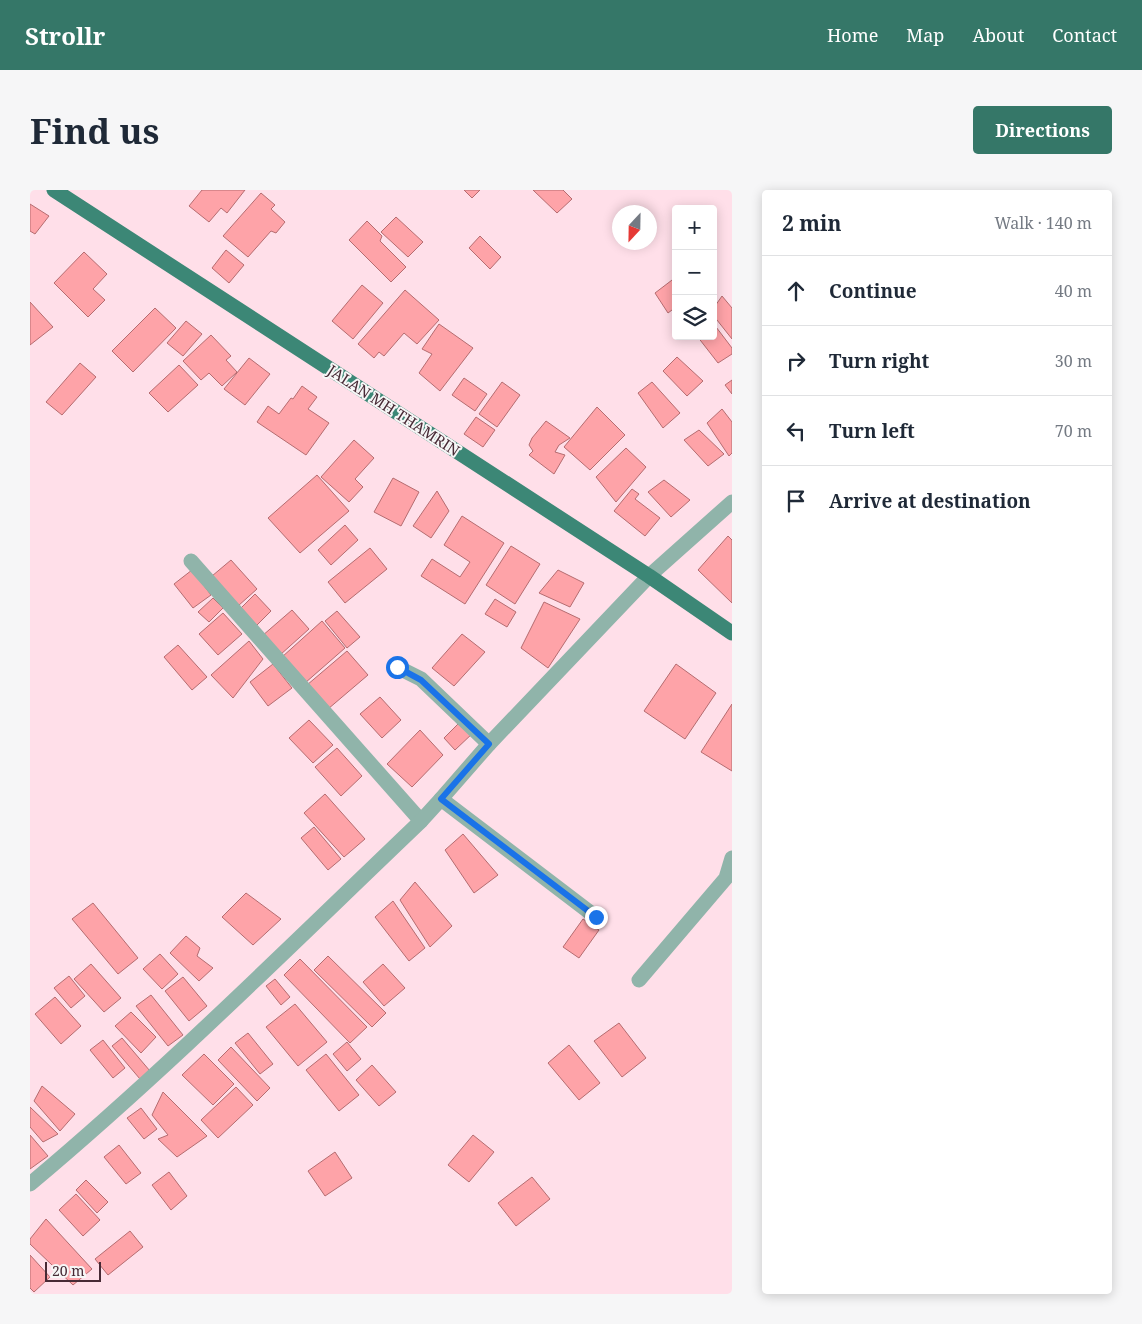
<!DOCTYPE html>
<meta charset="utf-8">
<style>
:root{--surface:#fff;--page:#f6f6f7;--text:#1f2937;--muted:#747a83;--line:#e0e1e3;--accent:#357768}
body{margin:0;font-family:"Noto Serif",serif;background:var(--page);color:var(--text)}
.controls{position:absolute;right:15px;top:15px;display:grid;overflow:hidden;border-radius:5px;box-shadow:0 2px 12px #0003}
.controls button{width:45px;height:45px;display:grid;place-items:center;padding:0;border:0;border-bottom:1px solid var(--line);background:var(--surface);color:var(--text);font:25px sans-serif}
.compass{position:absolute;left:582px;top:15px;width:45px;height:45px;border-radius:50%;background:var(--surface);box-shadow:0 2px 12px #0003;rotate:202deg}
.scale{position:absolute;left:15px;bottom:12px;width:56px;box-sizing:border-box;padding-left:5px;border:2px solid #472a35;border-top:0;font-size:14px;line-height:18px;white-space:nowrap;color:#472a35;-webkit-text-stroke:4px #f6f6f6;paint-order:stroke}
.stop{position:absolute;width:15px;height:15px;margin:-11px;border:4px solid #1a73e8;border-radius:50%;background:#fff}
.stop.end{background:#1a73e8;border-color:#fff;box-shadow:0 1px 5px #0008}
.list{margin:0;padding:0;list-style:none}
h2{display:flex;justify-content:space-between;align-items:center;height:65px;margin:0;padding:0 20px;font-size:21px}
h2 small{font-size:16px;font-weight:400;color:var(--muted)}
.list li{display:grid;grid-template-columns:32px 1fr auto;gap:15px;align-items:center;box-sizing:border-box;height:70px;padding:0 20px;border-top:1px solid var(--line)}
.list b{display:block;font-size:19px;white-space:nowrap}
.list em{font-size:16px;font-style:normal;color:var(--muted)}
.icon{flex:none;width:28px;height:28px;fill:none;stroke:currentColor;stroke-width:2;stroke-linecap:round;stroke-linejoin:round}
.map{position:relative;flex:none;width:702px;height:1104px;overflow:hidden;border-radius:5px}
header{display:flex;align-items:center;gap:30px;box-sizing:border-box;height:70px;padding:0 25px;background:var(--accent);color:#fff}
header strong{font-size:24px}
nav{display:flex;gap:28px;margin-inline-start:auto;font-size:18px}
.intro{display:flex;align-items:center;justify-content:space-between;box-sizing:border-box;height:120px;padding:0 30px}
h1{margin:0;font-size:35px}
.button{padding:12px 22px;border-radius:5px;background:var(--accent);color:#fff;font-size:18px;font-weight:700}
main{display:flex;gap:30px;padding:0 30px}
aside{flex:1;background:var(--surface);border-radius:5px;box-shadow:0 2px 12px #0003}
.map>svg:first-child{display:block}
.building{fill:#fea3a8;stroke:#b56c70}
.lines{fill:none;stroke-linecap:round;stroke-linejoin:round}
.minor{stroke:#90b4aa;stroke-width:15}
.major{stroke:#3c8776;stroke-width:15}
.route{stroke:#1a73e8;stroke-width:6}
.labels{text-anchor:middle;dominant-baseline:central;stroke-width:4;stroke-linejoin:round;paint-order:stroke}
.street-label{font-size:15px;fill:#472a35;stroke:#f6f6f6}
</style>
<header>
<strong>Strollr</strong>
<nav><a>Home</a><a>Map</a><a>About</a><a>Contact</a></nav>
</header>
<div class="intro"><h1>Find us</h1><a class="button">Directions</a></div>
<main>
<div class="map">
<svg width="702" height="1104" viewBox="0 0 702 1104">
<rect width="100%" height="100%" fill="#ffdfe9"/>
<g class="building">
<path d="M172,0H215L197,23L191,18L179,32L159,16Z"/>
<path d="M434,0H450L442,8Z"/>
<path d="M503,0H533L542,9L527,23Z"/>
<path d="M231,3L245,15L241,19L255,32L246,43L241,41L218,67L193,46Z"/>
<path d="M0,14L19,26L5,44L0,41Z"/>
<path d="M366,27L393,52L378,67L351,42Z"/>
<path d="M337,31L352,46L350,51L376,77L361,92L319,50Z"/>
<path d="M450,46L471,67L460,79L439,58Z"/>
<path d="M196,60L214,75L199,93L182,78Z"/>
<path d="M54,62L77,84L63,99L75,110L58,127L24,93Z"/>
<path d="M646,87V117L638,123L625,103Z"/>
<path d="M332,95L353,113L323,149L302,131Z"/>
<path d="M375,100L409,130L387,154L374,143L354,166L349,162L344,168L328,154Z"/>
<path d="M692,106L702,118V149L683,125V119Z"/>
<path d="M0,112L23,137L0,155Z"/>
<path d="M125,118L146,138L103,182L82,161Z"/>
<path d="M156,131L172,144L153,166L137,153Z"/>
<path d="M683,133L702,158V164L688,173L667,146H683Z"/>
<path d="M409,134L443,158L410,201L389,183L402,164L392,159Z"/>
<path d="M181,145L201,166L196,170L207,182L192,196L179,183L171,190L153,171Z"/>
<path d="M647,167L673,191L657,206L633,181Z"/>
<path d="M219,168L240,184L215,215L194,199Z"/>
<path d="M50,173L66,187L32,225L16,212Z"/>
<path d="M149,175L168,195L138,222L119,203Z"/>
<path d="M434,188L457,204L445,221L422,205Z"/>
<path d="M702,190V204L695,195Z"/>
<path d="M472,192L490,205L467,237L449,224Z"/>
<path d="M622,192L650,223L633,238L608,203Z"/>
<path d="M272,196L287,207L278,219L299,233L276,265L227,232L238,216L249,224L261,208L263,209Z"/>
<path d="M567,217L595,245L560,280L534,257Z"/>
<path d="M692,219L702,232V263L699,266L677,233Z"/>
<path d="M446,227L465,240L453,257L434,244Z"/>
<path d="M516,231L540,248L529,255L525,262L535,265L524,284L499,265L503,261L499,255L502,248Z"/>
<path d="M669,240L694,264L678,276L654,250Z"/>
<path d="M324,250L344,268L325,289L333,297L319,312L291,287Z"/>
<path d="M596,258L616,277L586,312L566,287Z"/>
<path d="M287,285L319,321L270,363L238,328Z"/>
<path d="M363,288L389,302L371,336L344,322Z"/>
<path d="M634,290L660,310L641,327L618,302Z"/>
<path d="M602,299L609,304L605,309L630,328L615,346L584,321Z"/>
<path d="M407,301L419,321L401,348L383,336Z"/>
<path d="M432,326L474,353L435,414L391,386L402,369L430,387L440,372L414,355Z"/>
<path d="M315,335L328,350L301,375L288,360Z"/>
<path d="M698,346L702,350V413L668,380Z"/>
<path d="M481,356L510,374L485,414L456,395Z"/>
<path d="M340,358L357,379L315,413L298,392Z"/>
<path d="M201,370L227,399L208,416L182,386Z"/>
<path d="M162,380L181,405L163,418L144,394Z"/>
<path d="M528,380L554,393L540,417L509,403Z"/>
<path d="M225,404L241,421L226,436L210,419Z"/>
<path d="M183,408L193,418L179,432L168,422Z"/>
<path d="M465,409L486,422L477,437L455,424Z"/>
<path d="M514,412L550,429L518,478L491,458Z"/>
<path d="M262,420L279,439L250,465L232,446Z"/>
<path d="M307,421L330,447L317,458L295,431Z"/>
<path d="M193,423L212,444L188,465L169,444Z"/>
<path d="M292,431L315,458L275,493L252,467Z"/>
<path d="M432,444L455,462L424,496L402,478Z"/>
<path d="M219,451L233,469L203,508L181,485Z"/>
<path d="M148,455L177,487L162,500L134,467Z"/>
<path d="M317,461L338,485L298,519L277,495Z"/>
<path d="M243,474L262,498L238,516L220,492Z"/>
<path d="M646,474L686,503L655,549L614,521Z"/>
<path d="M350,507L371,530L352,548L330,524Z"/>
<path d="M702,514V581L671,562Z"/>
<path d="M279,530L303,555L283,573L259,548Z"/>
<path d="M432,530L444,542L425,560L414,548Z"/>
<path d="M390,540L413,565L382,597L357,574Z"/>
<path d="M307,558L332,586L311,606L285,577Z"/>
<path d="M295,604L335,649L314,667L274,623Z"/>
<path d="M284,637L311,669L298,680L271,648Z"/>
<path d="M433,644L468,685L444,703L415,660Z"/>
<path d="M385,692L422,736L400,757L370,710Z"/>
<path d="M216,703L251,729L223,755L192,727Z"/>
<path d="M363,711L395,758L379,771L345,727Z"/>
<path d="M63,713L108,768L88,784L42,729Z"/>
<path d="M553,729L569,740L549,768L533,757Z"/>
<path d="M156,746L170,758L167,766L183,778L169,791L140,763Z"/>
<path d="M130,764L148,784L132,799L113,779Z"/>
<path d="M298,766L356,823L342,837L284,780Z"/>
<path d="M270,769L337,837L320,853L254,785Z"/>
<path d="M61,774L91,808L74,822L44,789Z"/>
<path d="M353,774L375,798L354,816L333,792Z"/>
<path d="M39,786L55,806L41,818L24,798Z"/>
<path d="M153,787L177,816L159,831L135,801Z"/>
<path d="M245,789L260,807L251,815L236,796Z"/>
<path d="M121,805L153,845L138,856L106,816Z"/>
<path d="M25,807L51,836L31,854L5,824Z"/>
<path d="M265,814L297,852L268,876L236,837Z"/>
<path d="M101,822L126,847L111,863L85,836Z"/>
<path d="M589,833L616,868L592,887L564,851Z"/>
<path d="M218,843L243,874L230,884L205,853Z"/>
<path d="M92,848L120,881L110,889L82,856Z"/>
<path d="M73,850L95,878L83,888L60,860Z"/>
<path d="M317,852L331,869L317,881L303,864Z"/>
<path d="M539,855L570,893L549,910L518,873Z"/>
<path d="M201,857L240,898L227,911L188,870Z"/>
<path d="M174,864L204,894L183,915L152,885Z"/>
<path d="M296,864L329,905L309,921L276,880Z"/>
<path d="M342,875L366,902L349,916L326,890Z"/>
<path d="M12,896L45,924L30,941L4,911Z"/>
<path d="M206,897L223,915L188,948L171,930Z"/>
<path d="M133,902L177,946L147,967L128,949L138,945L122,925Z"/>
<path d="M0,917L28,944L13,952L0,937Z"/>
<path d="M111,918L127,939L114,949L97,928Z"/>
<path d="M0,945L18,966L0,979Z"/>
<path d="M443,945L464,962L439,992L418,975Z"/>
<path d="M89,955L111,983L96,994L74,967Z"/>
<path d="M305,962L322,988L295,1006L278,981Z"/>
<path d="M139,982L157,1006L141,1020L122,995Z"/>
<path d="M502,987L520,1009L486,1036L468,1013Z"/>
<path d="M56,990L78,1012L67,1023L46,1000Z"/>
<path d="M46,1004L70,1030L53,1046L29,1020Z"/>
<path d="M16,1029L62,1079L43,1095L0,1054V1049Z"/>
<path d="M100,1041L113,1057L78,1085L65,1069Z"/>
<path d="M0,1065L20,1087L4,1102L0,1098Z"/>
</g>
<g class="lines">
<g class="minor">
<path d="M161,371L391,631"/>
<path d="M367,477L391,489L459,554"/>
<path d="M411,609L566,727"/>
<path d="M609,790L696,688L702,668"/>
<path d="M0,994C136,880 262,754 391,631L411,609L459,554L619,386L702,312"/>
</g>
<path class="major" d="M24,0L619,386L702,443"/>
</g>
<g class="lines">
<path class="route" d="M367,477L391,490L459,554L411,609L566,727"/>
</g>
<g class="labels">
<g class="street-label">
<text transform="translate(364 220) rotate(33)">JALAN MH THAMRIN</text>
</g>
</g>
</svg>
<div class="controls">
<button>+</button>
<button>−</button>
<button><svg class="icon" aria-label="layers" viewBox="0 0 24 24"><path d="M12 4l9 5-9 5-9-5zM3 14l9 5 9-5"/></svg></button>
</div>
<svg class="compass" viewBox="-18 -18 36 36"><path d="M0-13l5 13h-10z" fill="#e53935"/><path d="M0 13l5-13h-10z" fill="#747a83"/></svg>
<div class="scale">20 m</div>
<div class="stop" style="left:367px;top:477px"></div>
<div class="stop end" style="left:566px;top:727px"></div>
</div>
<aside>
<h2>2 min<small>Walk · 140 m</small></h2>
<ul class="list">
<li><svg class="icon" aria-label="ahead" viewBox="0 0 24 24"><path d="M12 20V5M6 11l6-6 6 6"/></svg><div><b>Continue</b></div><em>40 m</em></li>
<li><svg class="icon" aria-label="right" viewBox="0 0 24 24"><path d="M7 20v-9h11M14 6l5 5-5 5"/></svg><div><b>Turn right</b></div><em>30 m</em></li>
<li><svg class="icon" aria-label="left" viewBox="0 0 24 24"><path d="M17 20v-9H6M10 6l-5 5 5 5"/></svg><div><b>Turn left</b></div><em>70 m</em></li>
<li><svg class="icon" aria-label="arrive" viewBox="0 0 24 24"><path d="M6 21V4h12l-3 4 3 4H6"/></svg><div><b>Arrive at destination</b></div></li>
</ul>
</aside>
</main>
